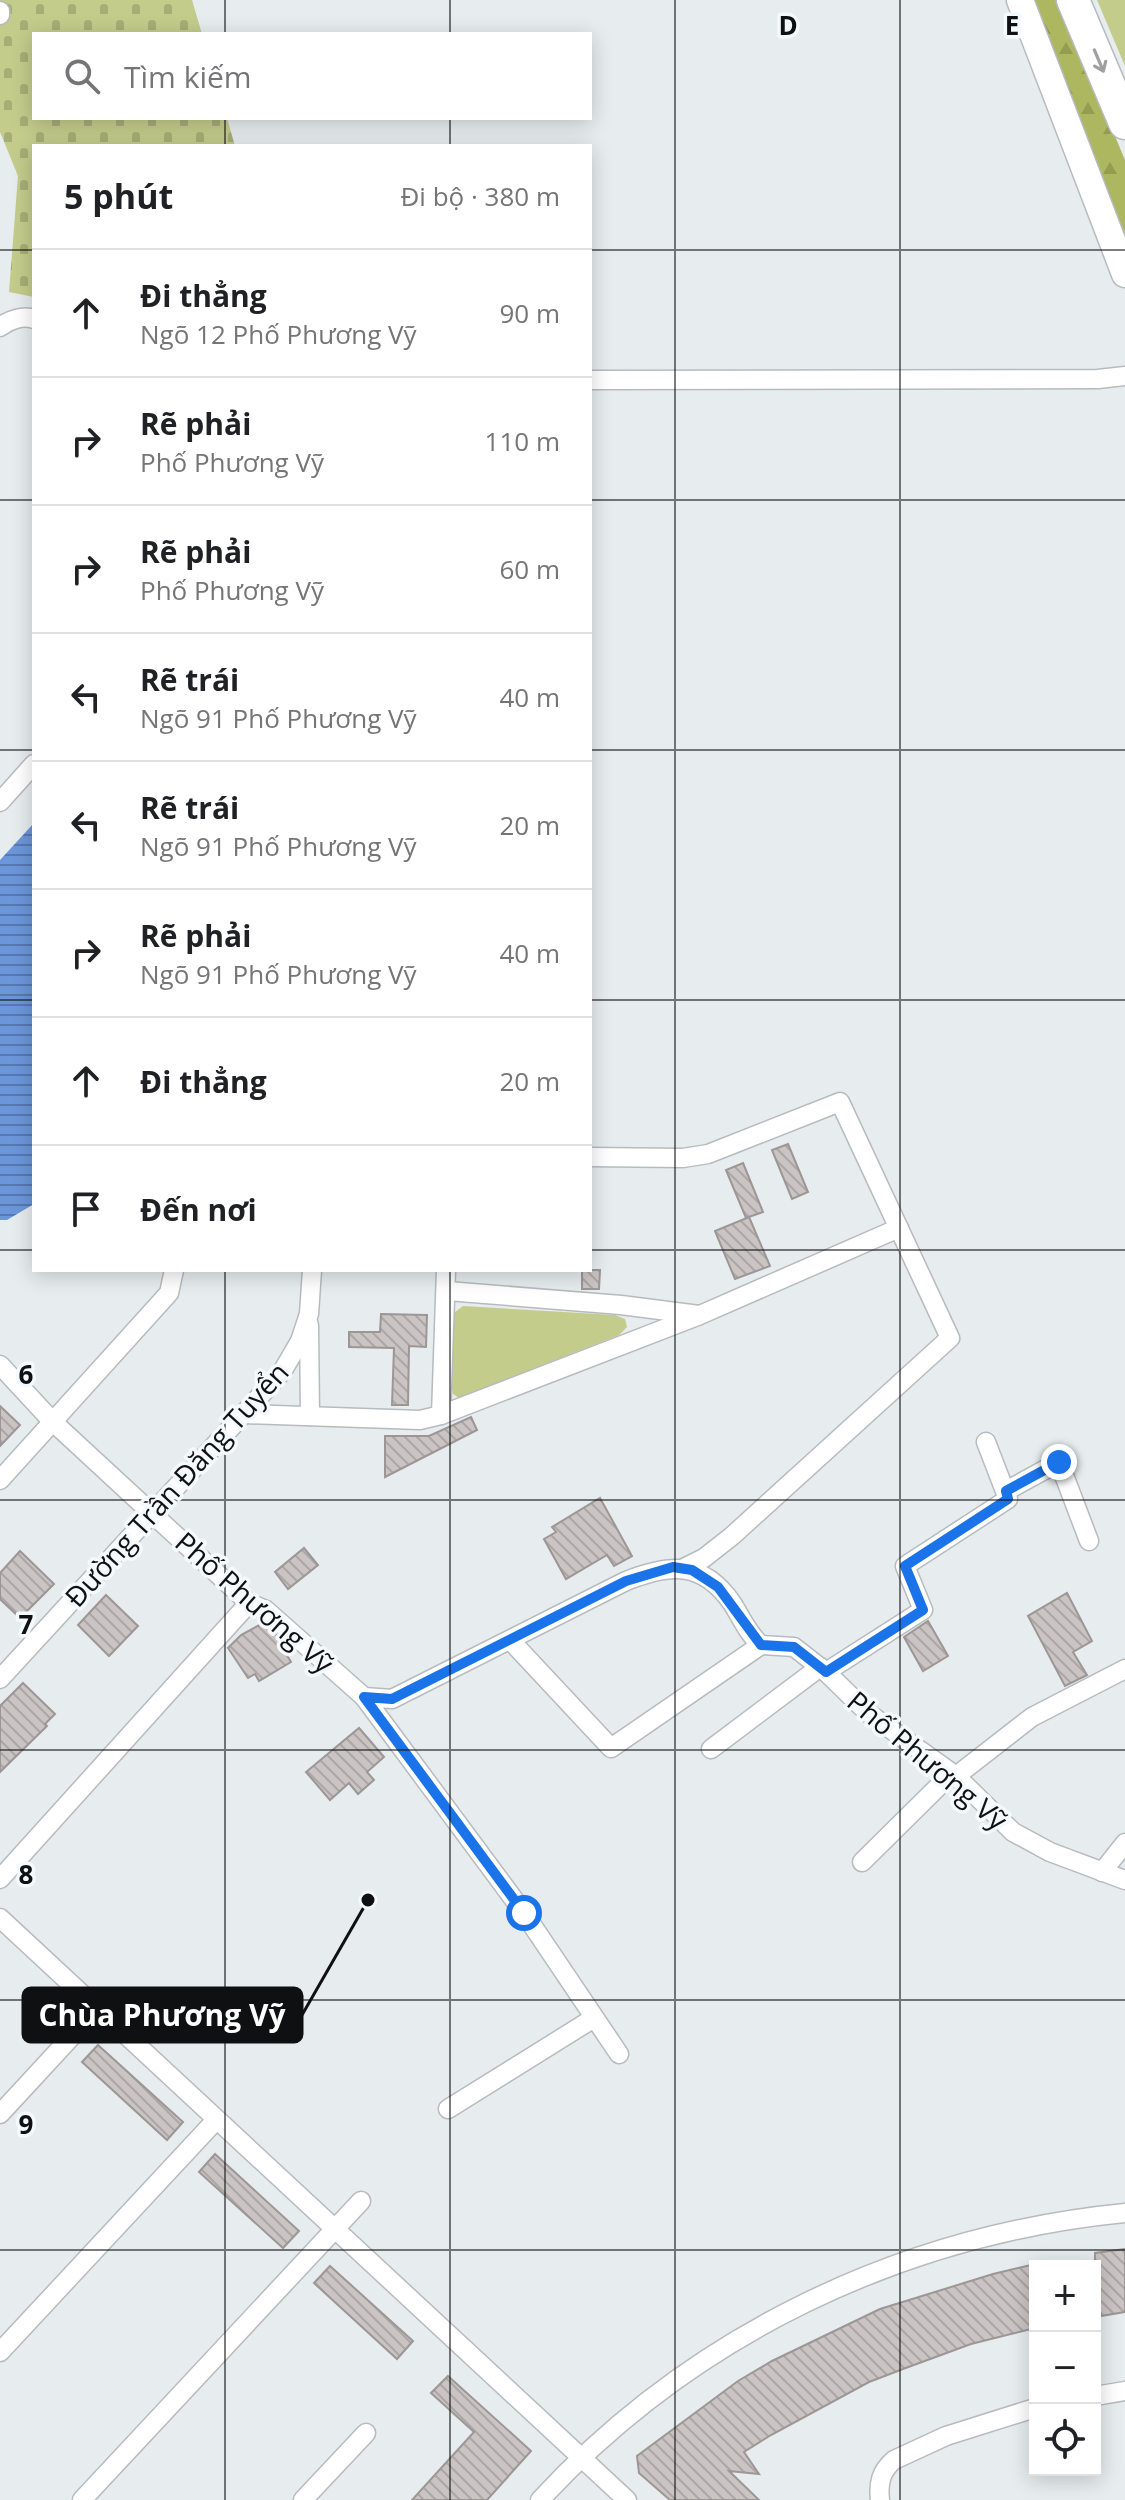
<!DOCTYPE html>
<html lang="vi">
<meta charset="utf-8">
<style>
:root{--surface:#fff;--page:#f2f2f2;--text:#202124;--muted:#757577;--line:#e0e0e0}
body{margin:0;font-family:"Open Sans",sans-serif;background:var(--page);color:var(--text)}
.controls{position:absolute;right:24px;bottom:24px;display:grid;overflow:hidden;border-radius:0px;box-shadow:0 4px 20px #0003}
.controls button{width:72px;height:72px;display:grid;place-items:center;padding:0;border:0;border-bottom:2px solid var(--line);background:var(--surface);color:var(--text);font:40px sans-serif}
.stop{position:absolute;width:24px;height:24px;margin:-18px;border:6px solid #1a73e8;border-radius:50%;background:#fff}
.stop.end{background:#1a73e8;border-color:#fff;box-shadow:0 2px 8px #0008}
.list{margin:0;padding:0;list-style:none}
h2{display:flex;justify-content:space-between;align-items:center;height:104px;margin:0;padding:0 32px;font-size:34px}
h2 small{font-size:26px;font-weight:400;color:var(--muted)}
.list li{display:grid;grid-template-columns:52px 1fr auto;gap:24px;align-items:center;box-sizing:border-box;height:128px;padding:0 32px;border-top:2px solid var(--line)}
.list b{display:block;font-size:30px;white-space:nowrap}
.list p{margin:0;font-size:26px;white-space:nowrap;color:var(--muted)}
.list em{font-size:26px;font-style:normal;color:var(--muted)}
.icon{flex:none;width:44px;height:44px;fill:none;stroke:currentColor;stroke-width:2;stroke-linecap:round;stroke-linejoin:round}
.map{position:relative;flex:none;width:1125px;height:2500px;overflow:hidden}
.search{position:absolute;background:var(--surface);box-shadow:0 4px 20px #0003;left:32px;top:32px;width:560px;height:88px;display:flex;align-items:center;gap:20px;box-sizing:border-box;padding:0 28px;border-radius:0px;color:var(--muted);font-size:30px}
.panel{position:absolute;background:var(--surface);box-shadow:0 4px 20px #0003;left:32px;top:144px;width:560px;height:1128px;border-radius:0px}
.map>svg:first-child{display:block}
.green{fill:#c3cc8b}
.forest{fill:url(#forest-firs)}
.cemetery{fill:url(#cemetery-stones)}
.water{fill:url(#water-rules)}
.building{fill:url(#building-back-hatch);stroke:#9c9696;stroke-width:2}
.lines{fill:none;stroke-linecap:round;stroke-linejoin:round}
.street-casing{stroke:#b7bbbf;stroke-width:21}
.secondary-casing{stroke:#b7bbbf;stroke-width:29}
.highway-casing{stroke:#b7bbbf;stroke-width:35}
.street{stroke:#fff;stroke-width:18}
.secondary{stroke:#fff;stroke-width:26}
.highway{stroke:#fff;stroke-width:32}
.oneway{stroke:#9f9fa0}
.route{stroke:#1a73e8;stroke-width:10}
.grid{fill:none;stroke:#0f1011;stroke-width:2;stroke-opacity:0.55}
.labels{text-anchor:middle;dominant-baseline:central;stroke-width:7;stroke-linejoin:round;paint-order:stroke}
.street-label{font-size:28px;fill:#0f1011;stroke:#f4f9fd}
.grid-label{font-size:26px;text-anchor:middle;font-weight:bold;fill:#0f1011;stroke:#f4f9fd;stroke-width:7;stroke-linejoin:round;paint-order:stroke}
.leader{fill:none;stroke:#0f1011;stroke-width:3}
.callout-dot{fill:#0f1011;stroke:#f4f9fd;stroke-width:3}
.callout{fill:#0f1011;stroke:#0f1011;stroke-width:3}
.callout-label{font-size:30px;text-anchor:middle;font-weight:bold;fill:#fff}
</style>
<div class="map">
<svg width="1125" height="2500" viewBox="0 0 1125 2500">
<defs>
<pattern id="forest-firs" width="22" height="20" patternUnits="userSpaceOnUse" patternTransform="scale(2)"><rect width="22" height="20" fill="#adb760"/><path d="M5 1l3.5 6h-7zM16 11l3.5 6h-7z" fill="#949c52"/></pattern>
<pattern id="cemetery-stones" width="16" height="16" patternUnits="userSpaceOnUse" patternTransform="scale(2)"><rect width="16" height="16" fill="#c3cc8b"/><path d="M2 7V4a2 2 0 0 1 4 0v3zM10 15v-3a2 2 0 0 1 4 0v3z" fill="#a6ae77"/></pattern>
<pattern id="water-rules" width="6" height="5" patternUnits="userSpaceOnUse" patternTransform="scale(2)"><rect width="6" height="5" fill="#6c96da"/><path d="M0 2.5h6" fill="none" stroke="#5779af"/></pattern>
<pattern id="building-back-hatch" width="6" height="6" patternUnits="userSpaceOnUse" patternTransform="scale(2)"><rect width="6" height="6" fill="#cac4c3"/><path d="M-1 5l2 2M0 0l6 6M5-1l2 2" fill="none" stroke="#aca7a6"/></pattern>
</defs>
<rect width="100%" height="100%" fill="#e7ecef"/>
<g class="green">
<path d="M1097,0H1125V66Z"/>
<path d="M463,1306L615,1315L625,1319L627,1327L619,1335L459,1398L453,1394L451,1384V1315Z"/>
</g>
<path class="forest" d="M1033,0H1058L1125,160V242Z"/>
<path class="cemetery" d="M0,0H192L202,34H34V118H227L235,146H34V297L9,292L18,176L0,132Z"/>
<path class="water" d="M34,823V1204L7,1220H0V860Z"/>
<g class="building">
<path d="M788,1144L808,1192L792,1199L772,1150Z"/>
<path d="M743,1163L763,1212L746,1218L726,1170Z"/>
<path d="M749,1217L770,1266L735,1279L715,1231Z"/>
<path d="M582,1270H600L599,1289H582Z"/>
<path d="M381,1314L427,1315L426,1347L409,1346L408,1405H392L394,1348L349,1347V1332H380Z"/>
<path d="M0,1406L20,1425L0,1446Z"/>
<path d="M471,1417L477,1430L385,1477V1436H429Z"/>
<path d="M600,1498L632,1556L614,1566L607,1555L566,1579L544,1539L556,1532L552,1527Z"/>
<path d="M304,1548L318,1565L288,1589L275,1572Z"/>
<path d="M20,1551L54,1584L20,1618L0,1599V1573Z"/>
<path d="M1067,1593L1092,1641L1073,1652L1087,1675L1065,1686L1028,1616Z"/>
<path d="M106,1595L138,1626L109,1656L78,1625Z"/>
<path d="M928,1621L948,1656L923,1671L904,1637Z"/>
<path d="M263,1623L282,1640L279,1642L291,1662L259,1681L255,1674L248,1678L228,1648L241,1635Z"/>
<path d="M23,1683L55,1714L45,1724L47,1726L0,1772V1706Z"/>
<path d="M359,1728L384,1757L367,1772L374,1780L358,1794L349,1783L330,1800L306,1772Z"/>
<path d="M98,2045L183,2122L167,2140L82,2062Z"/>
<path d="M215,2154L299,2231L283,2248L199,2172Z"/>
<path d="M1125,2249V2312L1095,2317V2253Z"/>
<path d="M1035,2264V2328L971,2344L903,2369L869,2382L771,2435L744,2452L759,2474L729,2471L759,2500H670L639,2473L637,2456L738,2381L772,2361L880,2309L993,2274Z"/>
<path d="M330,2266L413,2341L397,2359L314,2283Z"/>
<path d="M448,2376L531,2451L487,2500H412L474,2432L431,2393Z"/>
</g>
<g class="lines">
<g class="street-casing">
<g id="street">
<path d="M0,11V15"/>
<path d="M0,327C9,320 23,315 34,319"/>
<path d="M590,380L1098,379L1125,376"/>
<path d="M0,802L34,764"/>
<path d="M590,1157L683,1158L708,1154L840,1102L950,1338L732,1536L704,1558L684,1568"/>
<path d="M447,1291L621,1305L699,1315"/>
<path d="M309,1325L310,1416"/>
<path d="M0,1365L53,1422L249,1603L266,1610L364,1697L392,1699L626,1581C669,1564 702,1560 732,1603C741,1617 748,1634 761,1645L794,1647L826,1672L868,1713L956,1776L1013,1832L1050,1852L1125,1880"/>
<path d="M244,1414L420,1420L441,1415L700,1315L899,1228"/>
<path d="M441,1415L446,1270"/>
<path d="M0,1480L169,1293L174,1270"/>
<path d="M1006,1491L1059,1462L1089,1541"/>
<path d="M511,1641L611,1748L761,1645"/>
<path d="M826,1672L923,1610L905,1566L1008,1499L986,1442"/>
<path d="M0,1679L282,1372L300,1341L309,1314L312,1270"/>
<path d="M364,1697L524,1913L619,2054"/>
<path d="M711,1749L820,1667"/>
<path d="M956,1776L1032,1717L1125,1669"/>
<path d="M862,1862L952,1773"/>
<path d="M1102,1872L1125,1843"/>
<path d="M0,1879L249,1603"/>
<path d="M0,1918L627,2500"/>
<path d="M448,2109L594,2018"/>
<path d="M0,2114L97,2009"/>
<path d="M0,2352L216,2120"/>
<path d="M1095,2396L1125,2391"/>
<path d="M82,2500L361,2201"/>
<path d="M303,2500L366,2433"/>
<path d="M540,2500C692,2335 901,2235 1125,2213"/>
<path d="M880,2500C878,2483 881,2471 894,2460L946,2436L1035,2408"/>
</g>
</g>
<g class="secondary-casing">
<path id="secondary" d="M1020,0L1125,274"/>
</g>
<g class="highway-casing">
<path id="highway" d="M1073,0L1125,123"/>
</g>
<use href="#street" class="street"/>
<use href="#secondary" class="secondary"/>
<use href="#highway" class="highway"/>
</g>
<defs><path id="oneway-shaft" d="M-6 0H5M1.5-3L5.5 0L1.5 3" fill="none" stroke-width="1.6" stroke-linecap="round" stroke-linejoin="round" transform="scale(2)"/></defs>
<use class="oneway" href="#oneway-shaft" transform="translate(1099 61) rotate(67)"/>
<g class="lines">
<path class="route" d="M524,1913L364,1697L392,1699L626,1581L673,1567L692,1570L718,1587L761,1645L794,1647L826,1672L923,1610L905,1566L1008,1499L1006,1491L1059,1462"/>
</g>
<path class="grid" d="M225,0V34M450,0V34M675,0V2500M900,0V2500M225,118V146M450,118V146M0,250H34M590,250H1125M0,500H34M590,500H1125M0,750H34M590,750H1125M0,1000H34M590,1000H1125M0,1250H34M590,1250H1125M225,1270V2500M450,1270V2500M0,1500H1125M0,1750H1125M0,2000H1125M0,2250H1125"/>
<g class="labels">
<g class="street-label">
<text transform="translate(176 1484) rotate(-48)">Đường Trần Đăng Tuyển</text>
<text transform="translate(255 1602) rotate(41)">Phố Phương Vỹ</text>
<text transform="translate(928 1760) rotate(40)">Phố Phương Vỹ</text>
</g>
</g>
<g class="grid-label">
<text x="788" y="35">D</text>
<text x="1012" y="35">E</text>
<text x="26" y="1384">6</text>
<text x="26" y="1634">7</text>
<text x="26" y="1884">8</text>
<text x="26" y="2134">9</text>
</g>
<path class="leader" d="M368 1900L302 2015"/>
<circle class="callout-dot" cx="368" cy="1900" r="8"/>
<rect class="callout" x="23" y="1988" width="279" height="54" rx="8"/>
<g class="callout-label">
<text x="162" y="2026">Chùa Phương Vỹ</text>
</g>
</svg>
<div class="controls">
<button>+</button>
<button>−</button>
<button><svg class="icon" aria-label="locate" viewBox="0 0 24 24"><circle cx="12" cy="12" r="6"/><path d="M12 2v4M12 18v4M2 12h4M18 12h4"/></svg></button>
</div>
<div class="stop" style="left:524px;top:1913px"></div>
<div class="stop end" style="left:1059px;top:1462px"></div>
<div class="search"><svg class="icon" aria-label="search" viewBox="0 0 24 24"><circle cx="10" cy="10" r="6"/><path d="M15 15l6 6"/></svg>Tìm kiếm</div>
<section class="panel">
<h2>5 phút<small>Đi bộ · 380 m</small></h2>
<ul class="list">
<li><svg class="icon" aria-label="ahead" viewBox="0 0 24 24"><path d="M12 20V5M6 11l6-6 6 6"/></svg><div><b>Đi thẳng</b><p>Ngõ 12 Phố Phương Vỹ</p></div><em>90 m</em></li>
<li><svg class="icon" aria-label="right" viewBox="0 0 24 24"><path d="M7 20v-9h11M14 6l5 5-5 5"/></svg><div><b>Rẽ phải</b><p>Phố Phương Vỹ</p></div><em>110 m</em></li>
<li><svg class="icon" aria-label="right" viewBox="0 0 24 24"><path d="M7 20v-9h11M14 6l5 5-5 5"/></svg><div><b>Rẽ phải</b><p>Phố Phương Vỹ</p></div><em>60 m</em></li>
<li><svg class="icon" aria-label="left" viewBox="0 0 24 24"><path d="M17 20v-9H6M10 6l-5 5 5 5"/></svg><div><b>Rẽ trái</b><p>Ngõ 91 Phố Phương Vỹ</p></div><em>40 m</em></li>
<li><svg class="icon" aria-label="left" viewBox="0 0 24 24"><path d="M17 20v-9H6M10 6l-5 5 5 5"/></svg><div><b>Rẽ trái</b><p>Ngõ 91 Phố Phương Vỹ</p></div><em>20 m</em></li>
<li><svg class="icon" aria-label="right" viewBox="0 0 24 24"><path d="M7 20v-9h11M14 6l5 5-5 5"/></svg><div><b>Rẽ phải</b><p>Ngõ 91 Phố Phương Vỹ</p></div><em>40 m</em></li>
<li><svg class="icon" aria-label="ahead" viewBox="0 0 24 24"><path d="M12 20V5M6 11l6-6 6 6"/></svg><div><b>Đi thẳng</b></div><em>20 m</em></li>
<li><svg class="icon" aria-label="arrive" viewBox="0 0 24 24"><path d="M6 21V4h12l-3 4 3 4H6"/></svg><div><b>Đến nơi</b></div></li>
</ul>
</section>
</div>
